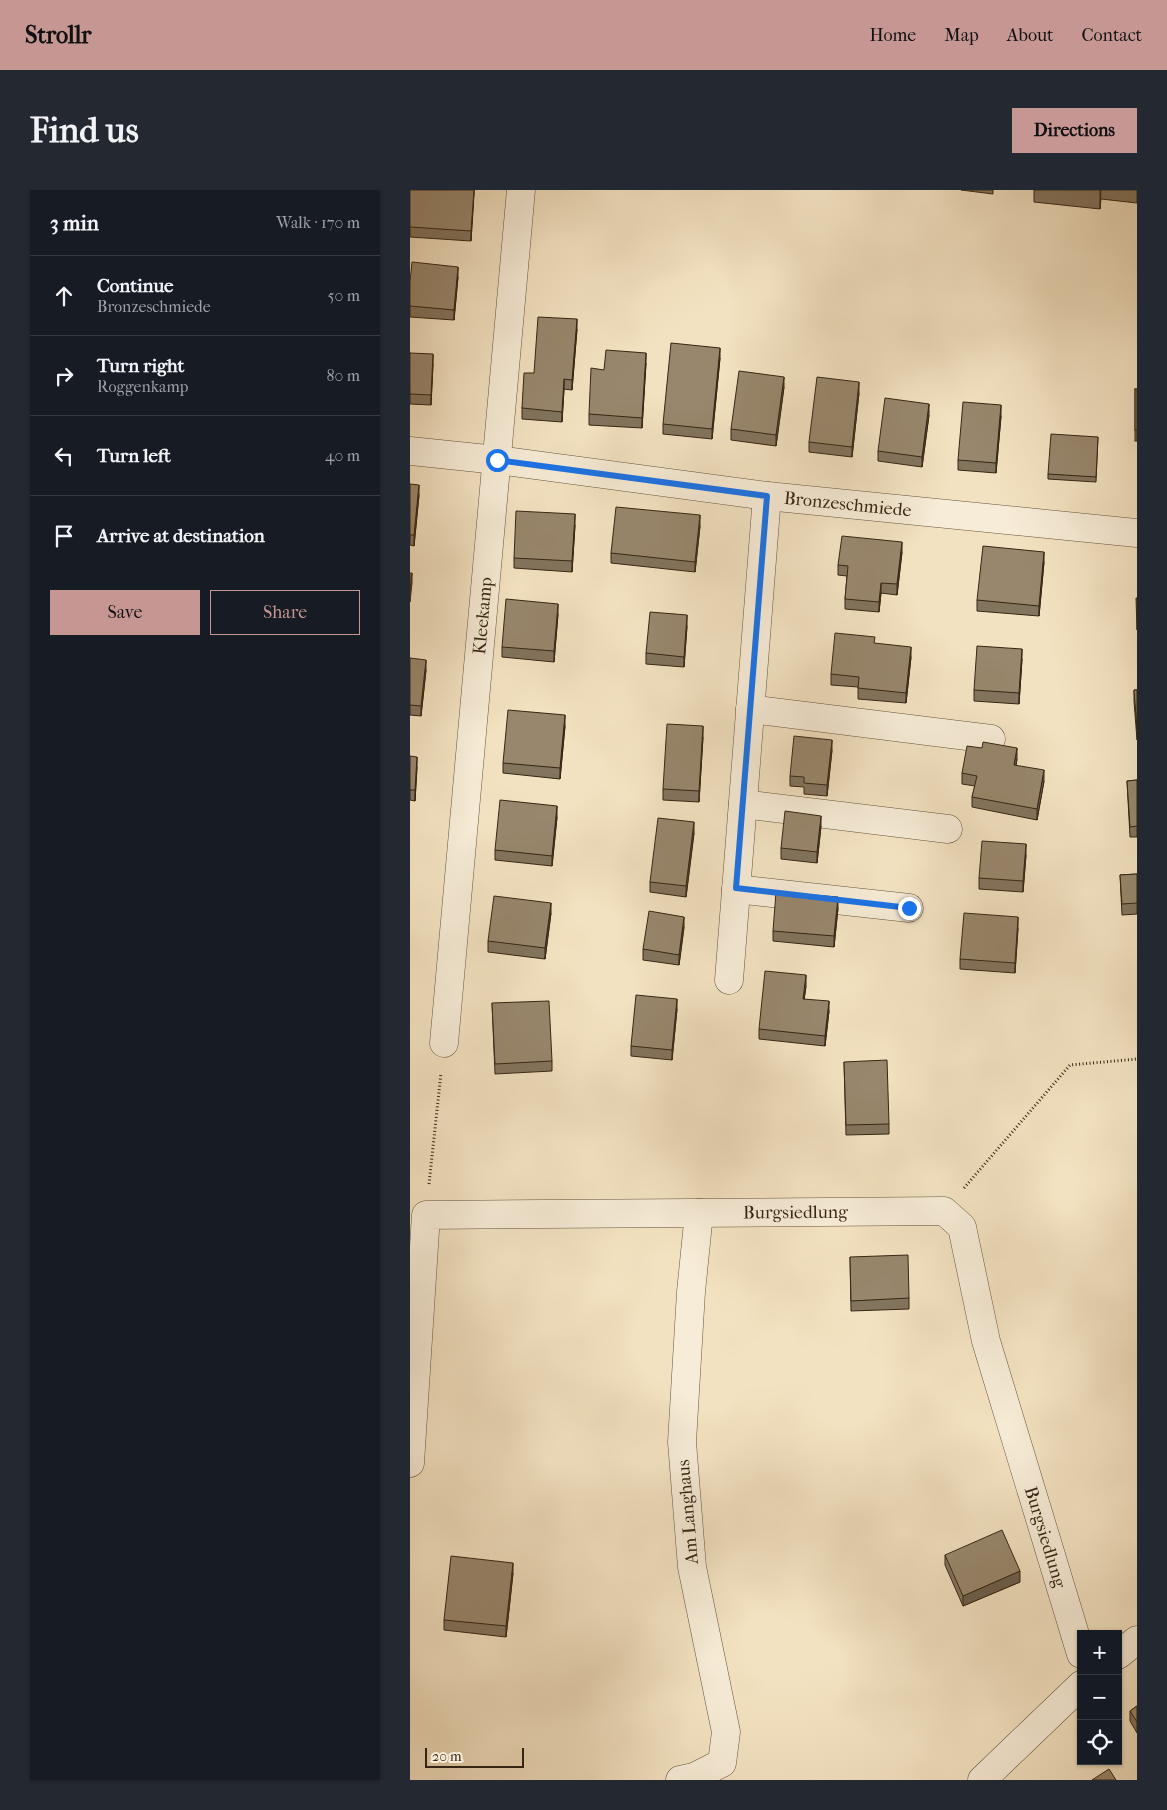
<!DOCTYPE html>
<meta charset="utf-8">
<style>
:root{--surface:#171b24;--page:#242831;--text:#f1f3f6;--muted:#9ea1a6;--line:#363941;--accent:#c59692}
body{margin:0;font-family:"IM FELL French Canon",serif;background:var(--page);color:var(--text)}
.controls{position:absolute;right:15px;bottom:15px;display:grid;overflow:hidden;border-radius:0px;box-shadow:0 1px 4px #0004}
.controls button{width:45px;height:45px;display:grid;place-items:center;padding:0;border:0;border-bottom:1px solid var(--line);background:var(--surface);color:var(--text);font:25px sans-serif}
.scale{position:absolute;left:15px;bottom:12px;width:99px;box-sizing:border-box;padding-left:5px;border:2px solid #362513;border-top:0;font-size:14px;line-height:18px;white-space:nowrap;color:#362513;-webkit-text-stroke:4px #f7ecd7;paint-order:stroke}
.stop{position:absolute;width:15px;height:15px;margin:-11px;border:4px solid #1a73e8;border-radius:50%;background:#fff}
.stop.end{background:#1a73e8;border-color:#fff;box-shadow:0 1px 5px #0008}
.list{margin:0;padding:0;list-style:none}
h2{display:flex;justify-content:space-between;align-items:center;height:65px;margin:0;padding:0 20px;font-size:21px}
h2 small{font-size:16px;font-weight:400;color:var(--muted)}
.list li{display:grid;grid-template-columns:32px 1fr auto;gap:15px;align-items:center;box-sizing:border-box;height:80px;padding:0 20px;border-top:1px solid var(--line)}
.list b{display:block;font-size:19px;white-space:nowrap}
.list p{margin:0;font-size:16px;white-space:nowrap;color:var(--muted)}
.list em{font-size:16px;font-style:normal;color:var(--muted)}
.actions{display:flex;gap:10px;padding:15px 20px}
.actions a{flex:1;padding:11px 0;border:1px solid var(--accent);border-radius:0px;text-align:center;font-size:18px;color:var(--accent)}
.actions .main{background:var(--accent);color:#111}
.icon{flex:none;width:28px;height:28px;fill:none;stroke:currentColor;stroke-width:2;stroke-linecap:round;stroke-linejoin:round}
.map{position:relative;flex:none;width:727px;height:1590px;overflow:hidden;border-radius:0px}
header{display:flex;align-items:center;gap:30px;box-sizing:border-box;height:70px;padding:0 25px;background:var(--accent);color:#111}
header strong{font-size:24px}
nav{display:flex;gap:28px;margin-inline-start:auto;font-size:18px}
.intro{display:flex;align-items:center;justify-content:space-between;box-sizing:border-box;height:120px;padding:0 30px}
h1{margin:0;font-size:35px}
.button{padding:12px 22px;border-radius:0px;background:var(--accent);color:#111;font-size:18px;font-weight:700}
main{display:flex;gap:30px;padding:0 30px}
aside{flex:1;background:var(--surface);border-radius:0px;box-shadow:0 1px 4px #0004}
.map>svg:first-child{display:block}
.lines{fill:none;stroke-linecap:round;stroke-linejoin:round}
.minor-casing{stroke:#65543e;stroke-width:29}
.path{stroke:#362513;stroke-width:3;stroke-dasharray:1 2.5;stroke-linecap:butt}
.minor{stroke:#f7ecd7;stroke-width:28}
.wall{fill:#83745e;stroke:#362513}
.shaded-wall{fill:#6a5e4c;stroke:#362513}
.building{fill:#98876d;stroke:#362513}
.route{stroke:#1a73e8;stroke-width:6}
.labels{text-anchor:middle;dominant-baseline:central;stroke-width:4.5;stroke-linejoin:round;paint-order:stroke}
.street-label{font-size:18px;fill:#362513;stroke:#f7ecd7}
</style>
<header>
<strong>Strollr</strong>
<nav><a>Home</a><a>Map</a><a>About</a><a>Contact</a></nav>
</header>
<div class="intro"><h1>Find us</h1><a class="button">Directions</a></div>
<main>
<aside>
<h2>3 min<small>Walk · 170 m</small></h2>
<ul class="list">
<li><svg class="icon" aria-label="ahead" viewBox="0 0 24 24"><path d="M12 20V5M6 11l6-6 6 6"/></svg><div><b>Continue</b><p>Bronzeschmiede</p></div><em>50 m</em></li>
<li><svg class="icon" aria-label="right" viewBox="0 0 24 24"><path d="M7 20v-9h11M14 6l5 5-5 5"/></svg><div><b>Turn right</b><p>Roggenkamp</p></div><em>80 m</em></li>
<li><svg class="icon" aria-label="left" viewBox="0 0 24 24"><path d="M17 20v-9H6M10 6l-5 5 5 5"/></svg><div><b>Turn left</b></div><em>40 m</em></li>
<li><svg class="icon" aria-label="arrive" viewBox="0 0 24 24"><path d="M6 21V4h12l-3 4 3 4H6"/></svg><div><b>Arrive at destination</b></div></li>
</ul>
<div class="actions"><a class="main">Save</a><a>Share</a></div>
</aside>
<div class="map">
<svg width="727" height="1590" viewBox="0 0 727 1590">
<rect width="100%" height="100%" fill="#f3e2c1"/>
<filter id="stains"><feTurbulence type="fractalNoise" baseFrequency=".004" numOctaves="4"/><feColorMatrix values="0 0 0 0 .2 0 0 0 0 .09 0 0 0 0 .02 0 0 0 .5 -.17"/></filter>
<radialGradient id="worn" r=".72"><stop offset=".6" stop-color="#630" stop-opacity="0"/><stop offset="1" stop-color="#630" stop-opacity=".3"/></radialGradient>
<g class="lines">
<g class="minor-casing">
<g id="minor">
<path id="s1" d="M0,261L87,270L357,306L727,343"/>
<path d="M340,519L581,549"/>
<path d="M333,614L538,639"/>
<path d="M326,699L499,718"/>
<path d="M319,790L357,306"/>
<path id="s2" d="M34,853L111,0"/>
<path id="s3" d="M0,1273L16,1025L534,1021L552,1037L576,1151L671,1464"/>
<path d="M708,1465L727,1450"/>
<path d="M270,1590L284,1587L312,1573L316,1542L282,1377L272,1252L281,1102L289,1023"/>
<path d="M572,1590L671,1495"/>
</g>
</g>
<g class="path">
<path d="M19,994L31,883"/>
<path d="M554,998L660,875L727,869"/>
</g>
<use href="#minor" class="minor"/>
</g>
<g class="wall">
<path d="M0,0H64L61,51L0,47Z"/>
<path d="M551,0H583V4Z"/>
<path d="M624,0H727V13L691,9L690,19L624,12Z"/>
<path d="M48,87L44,130L0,127V92Z"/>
<path d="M167,139L162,200L154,199L152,232L112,229V218L124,183Z"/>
<path d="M0,163L23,174L21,215L0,214Z"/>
<path d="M310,168L302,249L253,244V234Z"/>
<path d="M236,173L232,238L179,235V224Z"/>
<path d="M374,197L366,256L321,250V239Z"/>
<rect x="725" y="199" width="2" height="52"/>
<path d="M449,203L442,267L399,262V252Z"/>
<path d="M519,225L512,277L468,271V261Z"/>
<path d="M591,226L586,283L548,280V270Z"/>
<path d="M688,247L686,292L638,289V284Z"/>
<path d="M0,294L9,305L4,356L0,355Z"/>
<path d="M165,335L162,382L104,378V368Z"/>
<path d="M290,336L285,382L201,373V363Z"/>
<path d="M492,362L487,405L471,403L469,422L435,419V409L437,386L428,385V375Z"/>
<path d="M634,372L629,426L567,421V410Z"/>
<path d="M148,424L144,472L92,467V457Z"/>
<path d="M277,436L274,477L236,474V463Z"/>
<path d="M465,454L501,467L496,513L448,509V497L421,495V484Z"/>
<path d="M0,468L16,480L11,526L0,525Z"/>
<path d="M612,469L609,514L564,511V500Z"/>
<path d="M724,500H727V550L724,511Z"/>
<path d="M155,536L150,589L93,583V573Z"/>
<path d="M293,547L289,612L253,610V599Z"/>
<path d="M422,560L417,606L394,604V597L380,596V586Z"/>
<path d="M0,566L7,577L5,611L0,610Z"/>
<path d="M607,569L606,575L634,591L627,630L562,617V607L565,596L552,594V583Z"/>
<path d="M727,590V647H720L717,591Z"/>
<path d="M147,627L142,676L85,670V660Z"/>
<path d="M411,636L407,673L371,669V658Z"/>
<path d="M284,643L276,707L240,702V692Z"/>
<path d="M616,665L613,702L569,699V688Z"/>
<path d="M727,684V724L712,725L710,685Z"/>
<path d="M428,718L424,757L363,751V741Z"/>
<path d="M141,723L135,769L78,762V751Z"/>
<path d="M274,737L269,775L233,770V759Z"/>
<path d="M608,738L605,783L550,779V769Z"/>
<path d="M396,796L394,809L419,821L415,856L349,849V839Z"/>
<path d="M82,813L142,871V881L85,884Z"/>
<path d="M267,819L262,870L221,866V856Z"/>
<path d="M434,872L479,934V944L436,945Z"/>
<path d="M440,1067L499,1108V1119L441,1121Z"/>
<path d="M535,1365L610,1392L553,1416L535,1375Z"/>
<path d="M103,1383L96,1447L34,1440V1430Z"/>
<path d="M727,1516V1543L720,1531V1521Z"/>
</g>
<g class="shaded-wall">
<path d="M64,0V5L61,51V41Z"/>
<path d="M690,0H691L690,19Z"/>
<path d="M48,77V87L44,130V120Z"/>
<path d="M167,129V139L162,200V190Z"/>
<path d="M310,158V168L302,249V239Z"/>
<path d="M236,163V173L232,238V228Z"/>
<path d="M23,164V174L21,215V205Z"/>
<path d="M374,187V197L366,256V245Z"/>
<path d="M154,189V199L152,232V222Z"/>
<path d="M449,192V203L442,267V257Z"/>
<path d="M519,214V225L512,277V267Z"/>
<path d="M591,215V226L586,283V273Z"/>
<path d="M9,295V305L4,356V345Z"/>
<path d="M165,324V335L162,382V371Z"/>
<path d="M290,325V336L285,382V372Z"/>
<path d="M492,352V362L487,405V394Z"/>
<path d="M634,362V372L629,426V416Z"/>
<path d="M2,383V393L0,412V401Z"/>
<path d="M471,393V403L469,422V412Z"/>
<path d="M148,414V424L144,472V461Z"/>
<path d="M277,425V436L274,477V467Z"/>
<path d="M501,457V467L496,513V503Z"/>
<path d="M612,459V469L609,514V503Z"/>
<path d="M16,470V480L11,526V516Z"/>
<path d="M155,525V536L150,589V578Z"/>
<path d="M293,536V547L289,612V601Z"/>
<path d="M422,550V560L417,606V595Z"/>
<path d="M607,558V569L604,585V575Z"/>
<path d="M7,567V577L5,611V600Z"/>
<path d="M634,580V591L627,630V619Z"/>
<path d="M147,616V627L142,676V666Z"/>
<path d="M411,626V636L407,673V662Z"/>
<path d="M284,632V643L276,707V696Z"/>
<path d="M616,654V665L613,702V691Z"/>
<path d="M428,707V718L424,757V746Z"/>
<path d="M141,713V723L135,769V758Z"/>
<path d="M274,727V737L269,775V765Z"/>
<path d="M608,727V738L605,783V773Z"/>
<path d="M396,785V796L393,819V809Z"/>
<path d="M267,809V819L262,870V860Z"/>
<path d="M419,811V821L415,856V846Z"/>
<path d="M103,1373V1383L96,1447V1436Z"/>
<path d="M610,1381V1392L553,1416V1406Z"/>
</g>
<g class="building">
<path d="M0,0H64L61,41L0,37Z"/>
<path d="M2,72L48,77L44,120L0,116V92Z"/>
<path d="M128,127L167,129L162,190L154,189L152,222L112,218L114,183H124Z"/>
<path d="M261,153L310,158L302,239L253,234Z"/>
<path d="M196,160L236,163L232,228L179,224L181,178L194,180Z"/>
<path d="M0,163L23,164L21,205L0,204Z"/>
<path d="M329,181L374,187L366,245L321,239Z"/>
<path d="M407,187L449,192L442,257L399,252Z"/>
<rect x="725" y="199" width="2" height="41"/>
<path d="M475,208L519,214L512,267L468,261Z"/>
<path d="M553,212L591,215L586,273L548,270Z"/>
<path d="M641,244L688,247L686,287L638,284Z"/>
<path d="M0,294L9,295L4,345H0Z"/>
<path d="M206,317L290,325L285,372L201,363Z"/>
<path d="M106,321L165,324L162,371L104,368Z"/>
<path d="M432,346L492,352L487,394L471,393L469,412L435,409L438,376L428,375Z"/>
<path d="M573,356L634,362L629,416L567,410Z"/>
<path d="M0,383H2L0,401Z"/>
<path d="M726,408H727V440Z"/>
<path d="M96,409L148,414L144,461L92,457Z"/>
<path d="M240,422L277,425L274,467L236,463Z"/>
<path d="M425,443L465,447L464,453L501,457L496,503L448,498L449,487L421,484Z"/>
<path d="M567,456L612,459L609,503L564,500Z"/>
<path d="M0,468L16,470L11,516L0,515Z"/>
<path d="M724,500H727V539Z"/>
<path d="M98,520L155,525L150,578L93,573Z"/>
<path d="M257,534L293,536L289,601L253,599Z"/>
<path d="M384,546L422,550L417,595L394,593V587L380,586Z"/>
<path d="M573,552L607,558L604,575L634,580L627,619L562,607L567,586L552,583L557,556L572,558Z"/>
<path d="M0,566L7,567L5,600H0Z"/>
<path d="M727,590V636L720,637L717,591Z"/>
<path d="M90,610L147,616L142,666L85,660Z"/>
<path d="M375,621L411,626L407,662L371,658Z"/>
<path d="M248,628L284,632L276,696L240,692Z"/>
<path d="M572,651L616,654L613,691L569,688Z"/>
<path d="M727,684V713L712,714L710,685Z"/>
<path d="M366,702L428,707L424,746L363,741Z"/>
<path d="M84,706L141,713L135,758L78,751Z"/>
<path d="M239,721L274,727L269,765L233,759Z"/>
<path d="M554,723L608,727L605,773L550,769Z"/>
<path d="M355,781L396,785L393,809L419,811L415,846L349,839Z"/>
<path d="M226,805L267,809L262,860L221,856Z"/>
<path d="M139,811L142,871L85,874L82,813Z"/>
<path d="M477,870L479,934L436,935L434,872Z"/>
<path d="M498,1065L499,1108L441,1111L440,1067Z"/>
<path d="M592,1340L610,1381L553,1406L535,1365Z"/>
<path d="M41,1366L103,1373L96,1436L34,1430Z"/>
<path d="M727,1516V1532L720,1521Z"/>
<path d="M699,1579L706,1590H682Z"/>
</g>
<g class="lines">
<path class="route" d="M87,270L357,306L326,698L499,718"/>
</g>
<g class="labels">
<g class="street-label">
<text stroke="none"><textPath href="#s1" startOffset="441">Bronzeschmiede</textPath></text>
<text stroke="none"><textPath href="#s2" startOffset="429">Kleekamp</textPath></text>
<text stroke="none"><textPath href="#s3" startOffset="618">Burgsiedlung</textPath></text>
<text transform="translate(278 1322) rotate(-95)">Am Langhaus</text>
<text stroke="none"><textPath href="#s3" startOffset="1112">Burgsiedlung</textPath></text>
</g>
</g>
<rect width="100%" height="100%" filter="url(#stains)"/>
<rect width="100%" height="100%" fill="url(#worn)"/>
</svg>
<div class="controls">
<button>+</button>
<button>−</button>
<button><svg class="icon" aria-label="locate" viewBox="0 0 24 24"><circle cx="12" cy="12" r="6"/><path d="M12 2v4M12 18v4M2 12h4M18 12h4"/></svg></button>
</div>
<div class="scale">20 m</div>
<div class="stop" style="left:87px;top:270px"></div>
<div class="stop end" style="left:499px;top:718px"></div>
</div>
</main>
